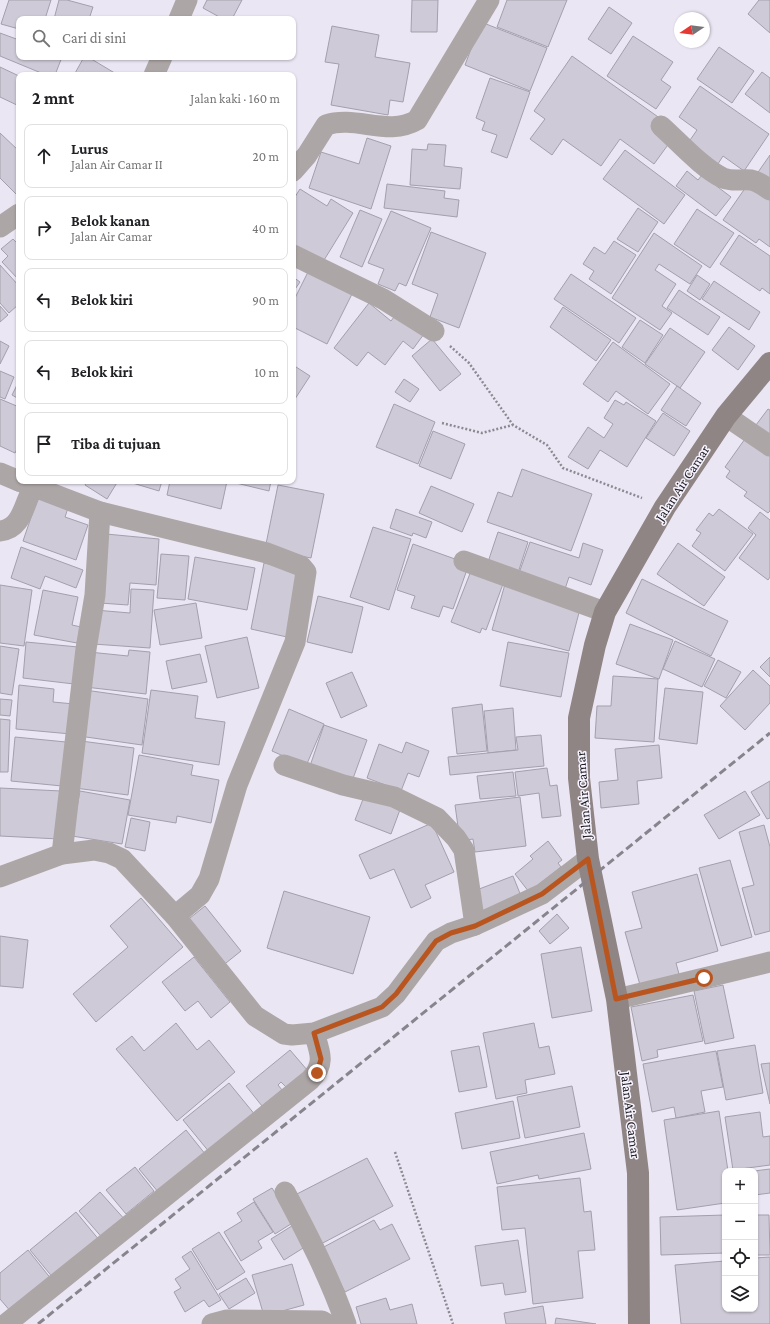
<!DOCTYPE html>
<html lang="id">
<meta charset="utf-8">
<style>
:root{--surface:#fff;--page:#f2f2f2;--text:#202124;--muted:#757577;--line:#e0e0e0}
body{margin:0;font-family:"Crimson Pro",serif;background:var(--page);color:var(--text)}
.controls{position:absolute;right:12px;bottom:12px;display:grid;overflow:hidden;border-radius:8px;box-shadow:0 1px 3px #0004}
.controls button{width:36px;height:36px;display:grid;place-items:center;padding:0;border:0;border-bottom:1px solid var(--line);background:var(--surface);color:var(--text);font:20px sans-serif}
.compass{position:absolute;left:674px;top:12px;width:36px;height:36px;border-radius:50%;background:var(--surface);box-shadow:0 1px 3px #0004;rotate:257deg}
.stop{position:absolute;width:12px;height:12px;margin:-9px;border:3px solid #b95620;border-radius:50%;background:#fff}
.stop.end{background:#b95620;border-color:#fff;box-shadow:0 1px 4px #0008}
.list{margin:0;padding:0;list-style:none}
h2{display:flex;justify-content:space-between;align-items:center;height:52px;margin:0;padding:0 16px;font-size:17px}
h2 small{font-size:13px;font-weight:400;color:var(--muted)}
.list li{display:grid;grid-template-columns:26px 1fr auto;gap:12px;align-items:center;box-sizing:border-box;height:64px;margin:0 8px 8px;padding:0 8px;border:1px solid var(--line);border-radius:8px}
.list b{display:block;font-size:15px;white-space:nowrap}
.list p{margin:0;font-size:13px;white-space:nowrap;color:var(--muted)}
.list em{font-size:13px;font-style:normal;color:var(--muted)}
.icon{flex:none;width:22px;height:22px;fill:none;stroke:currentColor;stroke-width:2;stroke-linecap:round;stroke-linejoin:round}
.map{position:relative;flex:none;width:770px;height:1324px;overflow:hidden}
.search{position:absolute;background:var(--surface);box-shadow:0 1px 3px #0004;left:16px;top:16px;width:280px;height:44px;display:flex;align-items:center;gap:10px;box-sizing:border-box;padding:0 14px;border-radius:8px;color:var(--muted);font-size:15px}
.panel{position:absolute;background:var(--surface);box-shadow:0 1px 3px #0004;left:16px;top:72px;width:280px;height:412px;border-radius:8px}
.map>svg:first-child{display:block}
.building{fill:#cfcad7;stroke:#a49fac}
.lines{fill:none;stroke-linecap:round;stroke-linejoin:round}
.path{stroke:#8c8992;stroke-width:2.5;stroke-dasharray:2 2;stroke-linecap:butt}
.minor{stroke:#ada6a6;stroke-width:21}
.secondary{stroke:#908585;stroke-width:22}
.rail{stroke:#88848d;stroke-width:3;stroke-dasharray:8 4;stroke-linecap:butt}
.route{stroke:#b95620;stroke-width:5}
.labels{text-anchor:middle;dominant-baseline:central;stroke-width:3;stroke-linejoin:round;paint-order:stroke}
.street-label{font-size:14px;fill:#1f1d22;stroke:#f7f4ff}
</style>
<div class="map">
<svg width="770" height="1324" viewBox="0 0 770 1324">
<rect width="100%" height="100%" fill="#ebe6f3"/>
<g class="building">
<path d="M9,0H51L45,19H19V29L1,24Z"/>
<path d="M59,0H67L93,7L89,19H54Z"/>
<path d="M207,0H242L232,19H223L203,8Z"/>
<path d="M412,0H438L437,32H411Z"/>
<path d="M507,0H567L548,47L497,27Z"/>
<path d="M759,0H770V33L748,14Z"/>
<path d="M609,7L632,23L611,54L588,39Z"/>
<path d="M481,22L547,48L530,91L465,65Z"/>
<path d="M332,26L379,35L375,57L410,63L403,102L390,100L388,115L331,105L339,64L325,62Z"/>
<path d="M0,33L19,40V57H62L55,75H46L0,56Z"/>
<path d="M633,36L673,62L661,80L671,87L656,109L607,76Z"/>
<path d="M719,47L754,71L732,103L697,79Z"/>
<path d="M572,56L661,119L670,142L654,164L620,139L601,166L563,139L552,155L530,139L545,119L534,111Z"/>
<path d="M84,57H88L118,75H74Z"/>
<path d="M0,67L19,76V106L0,97Z"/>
<path d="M762,72L770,78V113L745,94Z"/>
<path d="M490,78L530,92L507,158L491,152L497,135L482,130L485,122L476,118Z"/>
<path d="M700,86L769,134L744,171L723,156L716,167L686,146L697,130L679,117Z"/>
<path d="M0,133L19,151V197L0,178Z"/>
<path d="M367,138L391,146L371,209L309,188L321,152L359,164Z"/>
<path d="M428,144L446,145L444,166L462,168L460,189L410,185L412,149L427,150Z"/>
<path d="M625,150L685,195L664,224L603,179Z"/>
<path d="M770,155V188L754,178Z"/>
<path d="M687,171L698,180L702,175L731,197L716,216L676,186Z"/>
<path d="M387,184L445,191L444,198L459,200L457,217L384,208Z"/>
<path d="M748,184L770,200V247L759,239L756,243L723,220Z"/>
<path d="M300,189L327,206L331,199L353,213L321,265L293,247V200Z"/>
<path d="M638,208L658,222L638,252L617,239Z"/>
<path d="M697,209L734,233L710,268L674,244Z"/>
<path d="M360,210L382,219L362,267L340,257Z"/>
<path d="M391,211L431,228L406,286L399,283L395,291L378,284L384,269L368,263Z"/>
<path d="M431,232L486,253L459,328L430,317L438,294L412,284Z"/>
<path d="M654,233L702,266L690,284L659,264L655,270L676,284L662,306L672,313L660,330L612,298Z"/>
<path d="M739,235L770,256V294L762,288L760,291L720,264Z"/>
<path d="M13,239L19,245V280L2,262L8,256L1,249Z"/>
<path d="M614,241L636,255L611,294L589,279L594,271L583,264L594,247L605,254Z"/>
<path d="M0,265L19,286V304L9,313L0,303Z"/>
<path d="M309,270L353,292L327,344L293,327V302Z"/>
<path d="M571,274L636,318L619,343L554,299Z"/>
<path d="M697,275L710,284L700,300L687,291Z"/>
<path d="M293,277L300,282L293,292Z"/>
<path d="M714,281L760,312L749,330L702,299Z"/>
<path d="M679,290L720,317L708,335L667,308Z"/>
<path d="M369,303L391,321L397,313L424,334L413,349L403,341L385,365L368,352L357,366L334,348Z"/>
<path d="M0,306L8,315L0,322Z"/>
<path d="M563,307L611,340L596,361L550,327Z"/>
<path d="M640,320L663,335L645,363L622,347Z"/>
<path d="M729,327L755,346L738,370L712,350Z"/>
<path d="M670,328L705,352L680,388L645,364Z"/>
<path d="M432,339L461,374L440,391L412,356Z"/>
<path d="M0,341L9,346L0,364Z"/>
<path d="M613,342L670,384L648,414L616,391L608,402L583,384Z"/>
<path d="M293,365L310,376L293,402Z"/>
<path d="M0,371L14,377L5,399L0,397Z"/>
<path d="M404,379L419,389L410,402L395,392Z"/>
<path d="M19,381V399L12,395Z"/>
<path d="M677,386L701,403L686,426L661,410Z"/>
<path d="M0,399L19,407V445L15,453L0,446Z"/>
<path d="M615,400L624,405L626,402L656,421L627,467L600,450L588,469L568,457L588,427L604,438L613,424L604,418Z"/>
<path d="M394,404L435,422L418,464L376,447Z"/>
<path d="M768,409L770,410V435L756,425Z"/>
<path d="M663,413L690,431L674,456L646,438Z"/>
<path d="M433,431L465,444L451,479L419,466Z"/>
<path d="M747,436L770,453V511L768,513L744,496L747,492L726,477L730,471L725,467Z"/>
<path d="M522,469L592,494L571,551L487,522L498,492L512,497Z"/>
<path d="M88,481H118L107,499L85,485Z"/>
<path d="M126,481H162L159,491Z"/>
<path d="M170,481H227L221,509L167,495Z"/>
<path d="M236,481H271L269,491L236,483Z"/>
<path d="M278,485L324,494L311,558L265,549Z"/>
<path d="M431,486L474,504L462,532L419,513Z"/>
<path d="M38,497L68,508L65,517L88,525L76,560L23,541Z"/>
<path d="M396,509L432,522L426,538L413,533L412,536L390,528Z"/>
<path d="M719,509L753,534L725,571L692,546L701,533L696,530L709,513L713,516Z"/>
<path d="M760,512L770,520V577L768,580L739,558L756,535L748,528Z"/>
<path d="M373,527L411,539L389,610L350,597Z"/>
<path d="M498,532L528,542L517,576L487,565Z"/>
<path d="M106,534L159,539L156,585L130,583L128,605L100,603Z"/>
<path d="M530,542L579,558L583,543L603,550L591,585L569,577L564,592L518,576Z"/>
<path d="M678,543L725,577L704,606L657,574Z"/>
<path d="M413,544L469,564L453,609L443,606L439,617L411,608L415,596L397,590Z"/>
<path d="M21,547L83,570L76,588L45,576L40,589L11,578Z"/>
<path d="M161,554L189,556L185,600L157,598Z"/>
<path d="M195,557L255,568L247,610L188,599Z"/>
<path d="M264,563L301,571L287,637L251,629Z"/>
<path d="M471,571L503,584L486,630L482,628L480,633L451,622Z"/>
<path d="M642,579L728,621L711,656L626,613Z"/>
<path d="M505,584L581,605L569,651L492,630Z"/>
<path d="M0,585L32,590L24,646L0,643Z"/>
<path d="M131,589L154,590L150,648L93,644L95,610L130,613Z"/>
<path d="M43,590L78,597L72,625L81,627L77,643L34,635Z"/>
<path d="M318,596L363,607L352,653L307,642Z"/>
<path d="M196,603L202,638L160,645L154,610Z"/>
<path d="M630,624L673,640L659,679L616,664Z"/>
<path d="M247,637L259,688L217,698L205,646Z"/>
<path d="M675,641L715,659L702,687L663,669Z"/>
<path d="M26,642L78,647L74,684L23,678Z"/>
<path d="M508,642L569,653L561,697L500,686Z"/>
<path d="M0,646L19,649L12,695L0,693Z"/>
<path d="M129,650L150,652L146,694L85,687L89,652L128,656Z"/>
<path d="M200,654L207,682L172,689L166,661Z"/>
<path d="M770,657V677L760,667Z"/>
<path d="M718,660L741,672L726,698L704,686Z"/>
<path d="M753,670L770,686V703L745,730L720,706Z"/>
<path d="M352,672L367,706L341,718L326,683Z"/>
<path d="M613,676L658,679L654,742L595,738L597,706H611Z"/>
<path d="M19,685L54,689L53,702L74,704L71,734L16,729Z"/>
<path d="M665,688L703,692L697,744L659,739Z"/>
<path d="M85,690L148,699L142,745L79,736Z"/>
<path d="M151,690L198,696L195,718L225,722L219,765L142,753Z"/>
<path d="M0,699L12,700L10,716L0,715Z"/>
<path d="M482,704L487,751L457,754L452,708Z"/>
<path d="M513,708L516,750L488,753L484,711Z"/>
<path d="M289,709L324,724L306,766L272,751Z"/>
<path d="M0,719L10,720L8,772H0Z"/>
<path d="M324,725L367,740L351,784L309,769Z"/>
<path d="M541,735L544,766L450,775L448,757L518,750L516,737Z"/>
<path d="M15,737L66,742L62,786L11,781Z"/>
<path d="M81,741L134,748L128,795L75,788Z"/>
<path d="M406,742L429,751L419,777L408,773L401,791L367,778L379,744L402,753Z"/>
<path d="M659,745L662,778L637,781L639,804L601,808L599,782L618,780L615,749Z"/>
<path d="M139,755L193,765L191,775L219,780L211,823L177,816L176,823L128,815Z"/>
<path d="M547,768L550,786L557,785L561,816L542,818L539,793L518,796L515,772Z"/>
<path d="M513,772L516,796L480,799L477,776Z"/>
<path d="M770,781V818L767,819L751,792Z"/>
<path d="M0,788L61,791L59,839L0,836Z"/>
<path d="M80,791L130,800L122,844L72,836Z"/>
<path d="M745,791L760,815L719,839L704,815Z"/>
<path d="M365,794L401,807L391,834L355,820Z"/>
<path d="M520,797L526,846L475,852L473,839L460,841L455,805Z"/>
<path d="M131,818L150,822L145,851L125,847Z"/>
<path d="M432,823L454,872L425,885L431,898L411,908L394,869L370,879L359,855Z"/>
<path d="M764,825L770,847V931L755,935L742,888L754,885L739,832Z"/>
<path d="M548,841L562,860L558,863L561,867L529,892L515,874L533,859L530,856Z"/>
<path d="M730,860L752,937L721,946L699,868Z"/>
<path d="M697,874L718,951L676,963L679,974L640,985L625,932L642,928L632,892Z"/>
<path d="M513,876L521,896L482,911L474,891Z"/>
<path d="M284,891L370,917L353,974L267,948Z"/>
<path d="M141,898L183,947L96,1022L73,994L128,947L110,926Z"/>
<path d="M205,906L241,951L221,967L185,922Z"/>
<path d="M557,914L569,928L550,944L539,931Z"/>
<path d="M0,936L28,940L23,988L0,986Z"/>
<path d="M581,947L592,1011L552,1018L541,954Z"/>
<path d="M194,957L230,1002L211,1018L198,1001L185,1011L162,982Z"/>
<path d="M723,985L734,1038L705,1044L694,991Z"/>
<path d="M693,995L703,1041L657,1050L658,1057L642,1061L631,1007Z"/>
<path d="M176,1023L197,1050L209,1040L235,1072L177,1121L116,1049L132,1036L144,1051Z"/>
<path d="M534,1023L539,1048L549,1046L555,1074L525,1080L527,1093L496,1099L483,1033Z"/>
<path d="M755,1045L763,1093L726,1100L717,1051Z"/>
<path d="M479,1046L487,1087L459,1092L451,1051Z"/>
<path d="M290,1050L308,1071L287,1088L281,1082L278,1085L282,1090L262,1106L246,1086Z"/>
<path d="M716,1051L723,1087L701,1091L705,1112L676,1118L674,1107L652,1112L643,1064Z"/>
<path d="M770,1063V1104L761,1064Z"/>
<path d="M229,1083L256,1116L210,1153L183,1120Z"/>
<path d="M572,1086L580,1127L525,1138L517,1097Z"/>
<path d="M513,1101L520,1138L462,1149L455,1113Z"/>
<path d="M719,1111L728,1171H725V1203L677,1210L664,1120Z"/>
<path d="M760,1112L763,1137L770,1136V1165L733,1170L725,1117Z"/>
<path d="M186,1130L206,1155L159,1193L139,1169Z"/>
<path d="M584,1133L591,1169L539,1179L538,1175L497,1184L490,1152Z"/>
<path d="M367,1158L393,1206L319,1245L293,1196Z"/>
<path d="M135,1167L154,1191L126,1214L106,1190Z"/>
<path d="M770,1169V1193L755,1195L754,1171Z"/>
<path d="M580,1178L584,1212L591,1211L595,1250L578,1251L583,1298L533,1304L525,1228L502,1230L497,1187Z"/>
<path d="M272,1188L294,1222L275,1234L253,1199Z"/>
<path d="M100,1192L127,1222L105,1241L79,1211Z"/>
<path d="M254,1202L273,1232L258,1241L262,1248L241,1261L224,1232L242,1221L237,1213Z"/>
<path d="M76,1212L100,1241L54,1279L30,1250Z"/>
<path d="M725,1215V1253L661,1255L660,1217Z"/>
<path d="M755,1215H769L770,1255H755Z"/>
<path d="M374,1220L380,1230L392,1224L410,1259L345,1292L322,1248Z"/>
<path d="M295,1224L308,1245L284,1260L271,1239Z"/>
<path d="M219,1232L245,1272L217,1290L192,1249Z"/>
<path d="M518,1240L526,1292L505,1295L503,1283L481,1286L475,1246Z"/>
<path d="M28,1250L52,1280L12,1313L0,1299V1273Z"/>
<path d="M191,1251L221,1300L209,1307L204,1300L185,1312L174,1292L181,1288L175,1279L190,1269L182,1257Z"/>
<path d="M770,1257V1324H681L675,1265L725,1261V1309H755V1258Z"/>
<path d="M292,1264L304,1305L264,1316L252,1275Z"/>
<path d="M246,1278L255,1293L229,1309L219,1294Z"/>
<path d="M386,1298L390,1310L412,1304L417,1324H361L356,1307Z"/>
<path d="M543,1306L546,1324H506L504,1313Z"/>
<path d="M556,1318L596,1324H555Z"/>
</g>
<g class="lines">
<g class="path">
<path d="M450,346L469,363L513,425"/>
<path d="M442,423L482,433L513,425L547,445L563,468L642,498"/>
<path d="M395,1152L453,1324"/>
</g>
<g class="minor">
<path d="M179,19L187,0"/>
<path d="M154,75L162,57"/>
<path d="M661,126C679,142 702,168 723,178C733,182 741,179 751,180C758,181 764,186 770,190"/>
<path d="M293,171L307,155L326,125C356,115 388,137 417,120L489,0"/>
<path d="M0,227L19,214"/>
<path d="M293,255L383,299L434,331"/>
<path d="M726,416L770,446"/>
<path d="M0,473L19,481"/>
<path d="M19,481L100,512L267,553L301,566L306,572L295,642L237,785L209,879L200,895L175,916"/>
<path d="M0,531C25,529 24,497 37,481"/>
<path d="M464,561L605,612"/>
<path d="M284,765L343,785L394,797L437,818L456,838L464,850L475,925"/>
<path d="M62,854L86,649L95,595L100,512"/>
<path d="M0,877L62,854L94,850L109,853L122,859L175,916L255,1016L284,1034L292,1035L314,1033L382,1007L396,994L436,941L451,933L475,925L542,894L588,859"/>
<path d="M617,999L770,962"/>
<path d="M285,1192C308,1235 330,1278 346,1324"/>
<path d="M6,1324L310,1080C326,1064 320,1052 314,1033"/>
<path d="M212,1324L227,1320L322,1321L327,1324"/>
</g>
<path class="secondary" d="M639,1324L638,1173L617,999L588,859L579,778V718L595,645L605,612L665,507L726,416L770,363"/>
<path class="rail" d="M38,1324L770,733"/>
</g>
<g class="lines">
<path class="route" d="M317,1073L321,1059L314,1033L382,1007L396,994L436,941L451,933L475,926L542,894L588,859L616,999L704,978"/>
</g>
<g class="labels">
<g class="street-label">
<text transform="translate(682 483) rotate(-57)">Jalan Air Camar</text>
<text transform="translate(583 795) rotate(-94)">Jalan Air Camar</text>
<text transform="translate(631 1115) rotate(83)">Jalan Air Camar</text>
</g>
</g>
</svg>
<div class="controls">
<button>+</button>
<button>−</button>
<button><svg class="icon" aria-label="locate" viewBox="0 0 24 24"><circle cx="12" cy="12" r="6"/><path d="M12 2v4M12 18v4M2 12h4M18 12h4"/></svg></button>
<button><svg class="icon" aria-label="layers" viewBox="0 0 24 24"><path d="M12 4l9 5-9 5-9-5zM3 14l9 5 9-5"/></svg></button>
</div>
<svg class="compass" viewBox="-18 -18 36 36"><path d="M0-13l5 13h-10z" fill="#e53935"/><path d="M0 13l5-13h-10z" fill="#757577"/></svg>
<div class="stop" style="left:704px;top:978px"></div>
<div class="stop end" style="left:317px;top:1073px"></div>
<div class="search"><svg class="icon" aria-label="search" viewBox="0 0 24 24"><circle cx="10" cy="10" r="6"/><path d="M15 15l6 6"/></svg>Cari di sini</div>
<section class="panel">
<h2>2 mnt<small>Jalan kaki · 160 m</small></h2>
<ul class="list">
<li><svg class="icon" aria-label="ahead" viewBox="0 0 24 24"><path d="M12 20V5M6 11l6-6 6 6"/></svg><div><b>Lurus</b><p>Jalan Air Camar II</p></div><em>20 m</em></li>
<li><svg class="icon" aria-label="right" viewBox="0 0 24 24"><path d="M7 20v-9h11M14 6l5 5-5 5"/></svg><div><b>Belok kanan</b><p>Jalan Air Camar</p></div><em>40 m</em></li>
<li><svg class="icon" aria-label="left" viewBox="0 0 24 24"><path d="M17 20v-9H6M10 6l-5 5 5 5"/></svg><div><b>Belok kiri</b></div><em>90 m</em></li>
<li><svg class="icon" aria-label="left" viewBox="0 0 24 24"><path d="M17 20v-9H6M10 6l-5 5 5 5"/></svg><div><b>Belok kiri</b></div><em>10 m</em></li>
<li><svg class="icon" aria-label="arrive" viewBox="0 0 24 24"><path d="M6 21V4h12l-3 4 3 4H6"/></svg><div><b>Tiba di tujuan</b></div></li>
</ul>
</section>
</div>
